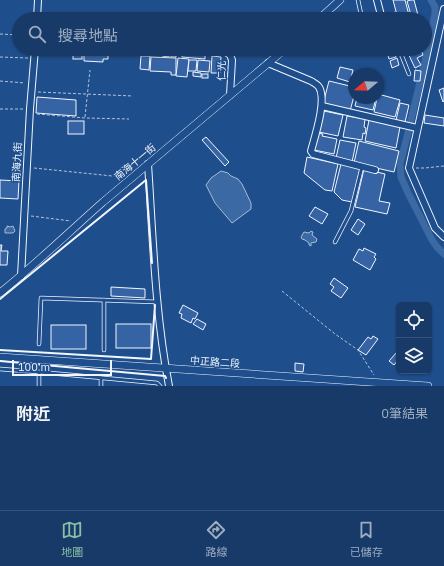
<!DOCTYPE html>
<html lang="zh-TW">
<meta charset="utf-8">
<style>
:root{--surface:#173a69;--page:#244571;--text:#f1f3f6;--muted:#9eadc0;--line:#36547d;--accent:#8abfa5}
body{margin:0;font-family:"IBM Plex Sans","Noto Sans TC",sans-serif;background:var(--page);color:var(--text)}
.controls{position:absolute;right:12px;bottom:12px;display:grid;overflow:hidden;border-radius:6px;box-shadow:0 1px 3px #0004}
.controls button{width:36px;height:36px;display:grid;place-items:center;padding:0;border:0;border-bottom:1px solid var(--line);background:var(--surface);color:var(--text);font:20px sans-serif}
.compass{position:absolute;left:348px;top:68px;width:36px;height:36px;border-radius:50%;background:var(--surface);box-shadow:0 1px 3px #0004;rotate:251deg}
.scale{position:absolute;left:12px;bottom:10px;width:100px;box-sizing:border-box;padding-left:4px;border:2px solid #f2f6ff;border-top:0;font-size:11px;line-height:14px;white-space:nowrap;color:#f2f6ff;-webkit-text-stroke:3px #1f4e8c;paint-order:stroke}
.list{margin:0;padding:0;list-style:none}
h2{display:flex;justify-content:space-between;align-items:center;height:52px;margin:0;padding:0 16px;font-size:17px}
h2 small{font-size:13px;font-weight:400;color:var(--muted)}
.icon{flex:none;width:22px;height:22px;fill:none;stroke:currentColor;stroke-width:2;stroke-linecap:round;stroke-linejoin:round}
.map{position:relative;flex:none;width:444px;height:386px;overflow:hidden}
.search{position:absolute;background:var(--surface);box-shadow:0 1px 3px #0004;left:12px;right:12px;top:12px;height:44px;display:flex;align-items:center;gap:10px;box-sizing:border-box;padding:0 14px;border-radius:22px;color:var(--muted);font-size:15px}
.sheet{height:124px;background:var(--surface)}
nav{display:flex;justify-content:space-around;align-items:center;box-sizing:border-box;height:56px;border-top:1px solid var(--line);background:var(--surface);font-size:11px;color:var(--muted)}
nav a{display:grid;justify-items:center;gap:2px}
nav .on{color:var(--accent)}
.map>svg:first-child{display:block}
.water{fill:#3b69a3;stroke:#a8bbd7}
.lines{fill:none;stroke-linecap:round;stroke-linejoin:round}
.canal{stroke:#3b69a3;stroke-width:7}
.building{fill:#3563a3;stroke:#f2f6ff}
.service-casing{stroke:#f2f6ff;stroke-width:4.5}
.minor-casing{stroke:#f2f6ff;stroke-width:8}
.tertiary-casing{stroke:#f2f6ff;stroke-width:8}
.path{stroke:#b3c4dc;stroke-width:1;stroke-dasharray:3 2;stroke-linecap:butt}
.service{stroke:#1f4e8c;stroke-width:3}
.minor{stroke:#1f4e8c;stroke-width:6}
.tertiary{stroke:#1f4e8c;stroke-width:7}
.wall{stroke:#f2f6ff;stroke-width:2}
.labels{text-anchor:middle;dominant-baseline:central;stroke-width:3;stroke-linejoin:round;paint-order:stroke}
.street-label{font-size:10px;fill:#f2f6ff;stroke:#1f4e8c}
</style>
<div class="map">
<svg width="444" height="386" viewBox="0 0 444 386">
<rect width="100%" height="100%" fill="#1f4e8c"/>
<g class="water">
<path d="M221,171L228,173L231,176L238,179L242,184L251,203V209L232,223L215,203L206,185L211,178Z"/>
<path d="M7,226L10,227L13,226L15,231L13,233H5V229L7,228Z"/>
<path d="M311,231L313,232L312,235L317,239L316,242L311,243V246L309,245V243L305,240L302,239L301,237L304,232L309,233Z"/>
</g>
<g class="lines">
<g class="canal">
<path d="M410,124L425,61L435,14V7L431,0"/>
<path d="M409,129L400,164L401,177L408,193L432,240L437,247L444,254"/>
</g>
</g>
<g class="building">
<path d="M393,0H405L410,19H398Z"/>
<path d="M411,0H414L419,19H412L407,1Z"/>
<path d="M395,12L397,19H385L389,17V14Z"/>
<path d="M115,49H132V51L115,50Z"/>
<path d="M244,49H252V53L244,51Z"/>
<path d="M386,49H393L396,57L389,59Z"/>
<path d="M406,49H421L423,55L417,58L421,65L415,68Z"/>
<path d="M148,50H152V55H145L146,51H148Z"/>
<path d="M157,51L169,52V57L162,56V55H157Z"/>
<rect x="73" y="52" width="9" height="7"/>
<path d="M84,52L108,53V59H103V62L84,61Z"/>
<rect x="171" y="53" width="5" height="4"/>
<path d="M182,53L205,54V59L182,57Z"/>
<path d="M141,56H150L149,70L140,69Z"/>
<path d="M212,56L221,57L220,73H211Z"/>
<path d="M151,57L176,58V75H171V72L150,71Z"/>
<path d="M178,58L189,59L187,77L176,76Z"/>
<path d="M397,58L399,65L392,68L390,61Z"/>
<path d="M189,60H197L196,71H188Z"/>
<path d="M198,60L210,61L209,72L197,71Z"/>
<path d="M340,67L353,70L350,82L337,78Z"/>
<path d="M415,70L421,71L420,81H414Z"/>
<path d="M193,72L201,73V77L193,76Z"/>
<rect x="202" y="74" width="6" height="4"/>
<path d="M329,81L354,87V96L350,111L323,104Z"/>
<path d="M444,88V101L443,102L439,90Z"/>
<path d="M378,94L400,100L395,117L374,112L377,98H378Z"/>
<path d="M37,97L76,100V116L36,113Z"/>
<path d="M357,98H376L373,110L355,106Z"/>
<path d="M400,103L409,105L405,122L396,120Z"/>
<path d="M324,111L343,115L338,136L319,132Z"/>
<path d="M425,115L444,118V126L424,123Z"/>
<path d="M347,116L365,119L364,127L366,128L365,134L363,133L362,140L343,137Z"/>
<path d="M369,120L400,127L396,148L365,141Z"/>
<rect x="68" y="121" width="16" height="13"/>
<path d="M317,133L323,134L322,136L337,139L334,154L314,150Z"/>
<path d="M206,137L229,162L225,166L202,140Z"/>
<path d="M340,140L356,143L352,162L336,158Z"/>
<path d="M359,141L399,151L394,172L354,163Z"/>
<path d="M307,157L338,164L332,191L325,190L304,173Z"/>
<path d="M341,164L360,169L352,202L342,200L334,192Z"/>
<path d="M364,169L385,174L379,201L390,203L387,214L355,207Z"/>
<path d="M0,180L19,181L18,199L0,198Z"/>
<path d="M315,207L328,214L322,224L309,216Z"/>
<path d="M358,219L365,224L358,235L351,230Z"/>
<path d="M0,245H2L1,251H8L7,265H0Z"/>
<path d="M364,248L376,254L374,257L376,259L370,270L353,260L359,249L363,251Z"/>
<path d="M334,278L348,288L341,298L331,291L334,287L330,284Z"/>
<path d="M111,287L145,289V298L111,296Z"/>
<path d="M183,305L198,313L195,319L193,318L191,323L181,318L182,314L179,313Z"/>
<path d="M197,319L206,324L203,330L193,324Z"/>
<rect x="116" y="324" width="35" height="24"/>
<rect x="51" y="325" width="35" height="24"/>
<path d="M373,336L378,339L366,355L358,350L368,337L371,339Z"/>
<path d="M397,352L399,354V361L398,360L394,365L389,361Z"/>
<path d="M295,363L304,364L303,372L295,371Z"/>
</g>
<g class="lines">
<g class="service-casing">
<g id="service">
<path d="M358,0L362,19"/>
<path d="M399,49L409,74"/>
<path d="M335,242L351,211L362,167"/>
<path d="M39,344L41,298L158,302"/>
<path d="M104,350V300"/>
<path d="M0,369L39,372V386"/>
<path d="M39,372L157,383L160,386"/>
<path d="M101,386V378"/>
</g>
</g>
<g class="minor-casing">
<g id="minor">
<path d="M377,0L382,19"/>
<path d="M444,9L409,168L435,228L444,237"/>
<path d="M37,19L38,0"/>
<path d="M152,49L226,52L230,55L232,60L230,95"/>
<path d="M268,63L311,81C314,83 317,84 319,87C327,100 315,136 311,151L313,154L375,170"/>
<path d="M322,106L417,128"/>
<path d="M148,164C153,238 155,313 169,386"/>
<path d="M21,276L30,109L35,49"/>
</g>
</g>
<g class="tertiary-casing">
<g id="tertiary">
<path d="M319,19L340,0"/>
<path d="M0,293C36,264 69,232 103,202C163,151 224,100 285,49"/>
<path d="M0,357L428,386"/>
</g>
</g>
<g class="path">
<path d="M0,34L19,35"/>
<path d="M0,57L28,58"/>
<path d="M0,81L25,83"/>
<path d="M38,92L133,96"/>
<path d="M0,109H24"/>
<path d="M37,114L85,118L129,119"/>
<path d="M85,117L90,70"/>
<path d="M34,168L122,177"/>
<path d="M416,168H425L444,166"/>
<path d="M31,216L71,221"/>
<path d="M282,291L335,334L358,350L374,375"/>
</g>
<use href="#service" class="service"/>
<use href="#minor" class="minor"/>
<use href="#tertiary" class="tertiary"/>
<g class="wall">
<path d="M0,299L146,180L152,263"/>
<path d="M0,350L151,359L155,305"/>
<path d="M0,361L165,376L166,378"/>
</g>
</g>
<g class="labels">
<g class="street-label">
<text transform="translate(221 71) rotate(-90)">仁光</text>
<text transform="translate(17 162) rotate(-87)">南海九街</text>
<text transform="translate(135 162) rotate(-40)">南海十一街</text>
<text transform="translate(215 362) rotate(4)">中正路二段</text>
</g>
</g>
</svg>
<div class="controls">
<button><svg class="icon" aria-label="locate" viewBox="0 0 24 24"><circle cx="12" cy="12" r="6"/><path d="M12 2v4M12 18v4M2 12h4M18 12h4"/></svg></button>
<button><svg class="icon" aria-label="layers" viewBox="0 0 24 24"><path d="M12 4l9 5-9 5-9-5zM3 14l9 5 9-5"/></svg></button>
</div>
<svg class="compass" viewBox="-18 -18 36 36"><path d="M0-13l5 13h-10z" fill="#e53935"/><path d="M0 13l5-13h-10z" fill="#9eadc0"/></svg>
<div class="scale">100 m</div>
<div class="search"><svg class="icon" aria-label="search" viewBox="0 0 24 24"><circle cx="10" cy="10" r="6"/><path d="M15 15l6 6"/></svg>搜尋地點</div>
</div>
<section class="sheet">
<h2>附近<small>0筆結果</small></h2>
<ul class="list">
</ul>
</section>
<nav>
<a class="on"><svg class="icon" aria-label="map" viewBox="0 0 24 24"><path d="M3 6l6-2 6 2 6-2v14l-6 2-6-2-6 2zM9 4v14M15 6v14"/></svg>地圖</a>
<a><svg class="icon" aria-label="directions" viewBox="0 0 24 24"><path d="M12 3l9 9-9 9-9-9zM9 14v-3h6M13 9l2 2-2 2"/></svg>路線</a>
<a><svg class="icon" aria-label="saved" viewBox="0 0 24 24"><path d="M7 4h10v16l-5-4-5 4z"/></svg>已儲存</a>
</nav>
